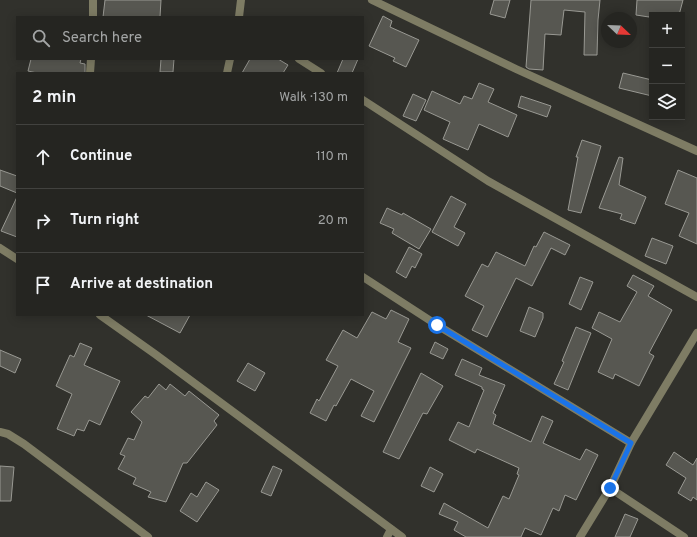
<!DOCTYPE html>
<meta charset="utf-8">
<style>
:root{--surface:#252521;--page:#2d2d2a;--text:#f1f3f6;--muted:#a3a5a5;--line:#42423f}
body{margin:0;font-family:Overpass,sans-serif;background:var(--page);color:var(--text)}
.controls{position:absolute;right:12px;top:12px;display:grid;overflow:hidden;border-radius:0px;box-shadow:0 2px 10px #0003}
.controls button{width:36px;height:36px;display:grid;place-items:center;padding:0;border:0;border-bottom:1px solid var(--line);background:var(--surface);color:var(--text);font:20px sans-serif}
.compass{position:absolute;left:601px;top:12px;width:36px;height:36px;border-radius:50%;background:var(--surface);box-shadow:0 2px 10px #0003;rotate:113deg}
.stop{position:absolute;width:12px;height:12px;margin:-9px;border:3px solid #1a73e8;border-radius:50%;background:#fff}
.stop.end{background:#1a73e8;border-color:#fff;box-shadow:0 1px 4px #0008}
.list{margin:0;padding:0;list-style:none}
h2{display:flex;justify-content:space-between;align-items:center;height:52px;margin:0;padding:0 16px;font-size:17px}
h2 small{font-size:13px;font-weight:400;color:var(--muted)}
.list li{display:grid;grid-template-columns:26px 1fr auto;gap:12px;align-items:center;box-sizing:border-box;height:64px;padding:0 16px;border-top:1px solid var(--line)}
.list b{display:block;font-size:15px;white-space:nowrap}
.list em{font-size:13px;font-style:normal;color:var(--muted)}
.icon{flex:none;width:22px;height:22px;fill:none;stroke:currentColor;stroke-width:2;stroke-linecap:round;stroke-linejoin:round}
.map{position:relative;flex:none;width:697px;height:537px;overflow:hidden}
.search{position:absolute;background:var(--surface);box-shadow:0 2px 10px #0003;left:16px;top:16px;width:348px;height:44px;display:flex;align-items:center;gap:10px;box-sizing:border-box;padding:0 14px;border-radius:0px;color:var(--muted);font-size:15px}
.panel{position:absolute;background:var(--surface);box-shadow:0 2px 10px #0003;left:16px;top:72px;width:348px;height:244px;border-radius:0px}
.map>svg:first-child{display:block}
.building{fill:#575751;stroke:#999993}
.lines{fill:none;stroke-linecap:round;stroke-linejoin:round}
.minor{stroke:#7e7c64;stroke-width:8}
.route{stroke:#1a73e8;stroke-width:5}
</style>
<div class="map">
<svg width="697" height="537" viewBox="0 0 697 537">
<rect width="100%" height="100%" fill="#31312c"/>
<g class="building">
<path d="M105,0H161L160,17H103Z"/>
<path d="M494,0H510L505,18L490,14Z"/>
<path d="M531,0H600L598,20L597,55H584L585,12L564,10L561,35L545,34L543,70L529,69L526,67Z"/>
<path d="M637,0H683L679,15H650L649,17L636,15Z"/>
<path d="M383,16L392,21L390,27L419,40L406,67L393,61L395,58L369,46Z"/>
<path d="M31,59H81L80,63L85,64V73H37L28,71Z"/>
<path d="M161,59H174L173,72H160Z"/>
<path d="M250,59H278L288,65L283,73H242Z"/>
<path d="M343,59H358L352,73H337Z"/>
<path d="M623,73L652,80V96L619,88Z"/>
<path d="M479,83L494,89L488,102L517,115L508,137L479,124L468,150L443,139L450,122L424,110L432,91L460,104L464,96L472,99Z"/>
<path d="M413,94L426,100L416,121L403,116Z"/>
<path d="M521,96L551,106L547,117L518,107Z"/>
<path d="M582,140L601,146L581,213L568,210L578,157H576Z"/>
<path d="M619,157L623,158L619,185L646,197L635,224L620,219L622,214L599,208Z"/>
<path d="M0,170L17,176V193L0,186Z"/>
<path d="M678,170L697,178V244L679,236L689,213L665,204Z"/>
<path d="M451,196L466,204L454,227L465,233L458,246L432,232Z"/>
<path d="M17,197V237L1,231Z"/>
<path d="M387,208L402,215L403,213L431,229L419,249L392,233L394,229L380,223Z"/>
<path d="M544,232L570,245L565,255L551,248L532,286L516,278L487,337L472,330L484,306L465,296L482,264L488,267L496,252L525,266L534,246L536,247Z"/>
<path d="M652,238L673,246L666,264L645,256Z"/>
<path d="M409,247L422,254L415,268L412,266L406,278L396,272Z"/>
<path d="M633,275L654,286L648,296L672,310L649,353L654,356L639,386L615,374L613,379L598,372L612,339L592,328L599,312L620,322L637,292L627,286Z"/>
<path d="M580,277L593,282L581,310L569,304Z"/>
<path d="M529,307L543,313V318L535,337L520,331Z"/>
<path d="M391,310L409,319L398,342L411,348L374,422L361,416L374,391L351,379L336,406L334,405L326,421L310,413L317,399L319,401L338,366L326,360L343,330L357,338L372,312L386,319Z"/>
<path d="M146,315H190L180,333Z"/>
<path d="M576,327L591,333L568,390L554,384L564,362L562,361Z"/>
<path d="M435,342L448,349L443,359L430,353Z"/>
<path d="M80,343L92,348L84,365L120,381L100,425L89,420L84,431L77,429L74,436L57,429L72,394L56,386L70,355L74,357Z"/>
<path d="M0,350L21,359L15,373L0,366Z"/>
<path d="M462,359L482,368L479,375L505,385L493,413L496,415L493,424L531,442L542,416L553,421L543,443L580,460L586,449L598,455L576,500L565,495L559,511L553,508L541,535L525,528L521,537H466L454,530L458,522L439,514L444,503L488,528L503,496L509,499L519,475L517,474L519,468L477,449L475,453L449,440L458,422L469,427L484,390L482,389V387L455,375Z"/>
<path d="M248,363L265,373L255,391L237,381Z"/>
<path d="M421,373L443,386L427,414L423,413L399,459L383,452Z"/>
<path d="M159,384L166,390L170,384L185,396L189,391L219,415L214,421L217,425L187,463H183L166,502L148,497L151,492L133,484L136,478L118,469L125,456L120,454L128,438L134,440L142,422L131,412L145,396L148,398Z"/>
<path d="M674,452L693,465L697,458V500L693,497L691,501L678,493L686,478L666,465Z"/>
<path d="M0,466L14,467L11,501H0Z"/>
<path d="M273,466L282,470L271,496L261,492Z"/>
<path d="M430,467L443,474L434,492L421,486Z"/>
<path d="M206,482L219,490L197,522L180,511L191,493L197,497Z"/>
<path d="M625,514L638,519L630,537H615Z"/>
</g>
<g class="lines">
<g class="minor">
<path d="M372,0L516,69L697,151"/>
<path d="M93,17V0"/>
<path d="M239,17L241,0"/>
<path d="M299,59L321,73"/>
<path d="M90,73L91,59"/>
<path d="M227,73L230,59"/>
<path d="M363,100L488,181L697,297"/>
<path d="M0,248L17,259"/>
<path d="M363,277L437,325L631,443"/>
<path d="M100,315L155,354L402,537"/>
<path d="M0,432L8,434L24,444L148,537"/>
<path d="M610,488L684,537"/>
<path d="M387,537L391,529"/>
<path d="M580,537L610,488L631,443L697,333"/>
</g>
</g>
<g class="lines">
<path class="route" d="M437,325L631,443L610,488"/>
</g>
</svg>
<div class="controls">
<button>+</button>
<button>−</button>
<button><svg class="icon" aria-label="layers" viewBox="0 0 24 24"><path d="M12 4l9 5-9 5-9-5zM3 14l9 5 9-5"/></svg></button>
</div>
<svg class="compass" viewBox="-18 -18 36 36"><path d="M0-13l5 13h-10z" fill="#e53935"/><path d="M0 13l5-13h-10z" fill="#a3a5a5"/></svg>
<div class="stop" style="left:437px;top:325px"></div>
<div class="stop end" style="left:610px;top:488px"></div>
<div class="search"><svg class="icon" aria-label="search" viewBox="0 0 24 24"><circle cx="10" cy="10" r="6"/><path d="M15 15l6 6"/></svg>Search here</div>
<section class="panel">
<h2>2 min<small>Walk · 130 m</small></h2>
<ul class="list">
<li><svg class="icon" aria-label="ahead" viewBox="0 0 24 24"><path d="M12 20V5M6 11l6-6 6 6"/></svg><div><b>Continue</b></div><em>110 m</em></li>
<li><svg class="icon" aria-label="right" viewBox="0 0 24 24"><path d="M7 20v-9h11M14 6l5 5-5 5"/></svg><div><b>Turn right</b></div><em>20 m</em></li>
<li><svg class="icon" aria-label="arrive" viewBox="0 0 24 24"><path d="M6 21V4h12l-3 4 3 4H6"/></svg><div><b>Arrive at destination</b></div></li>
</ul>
</section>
</div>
